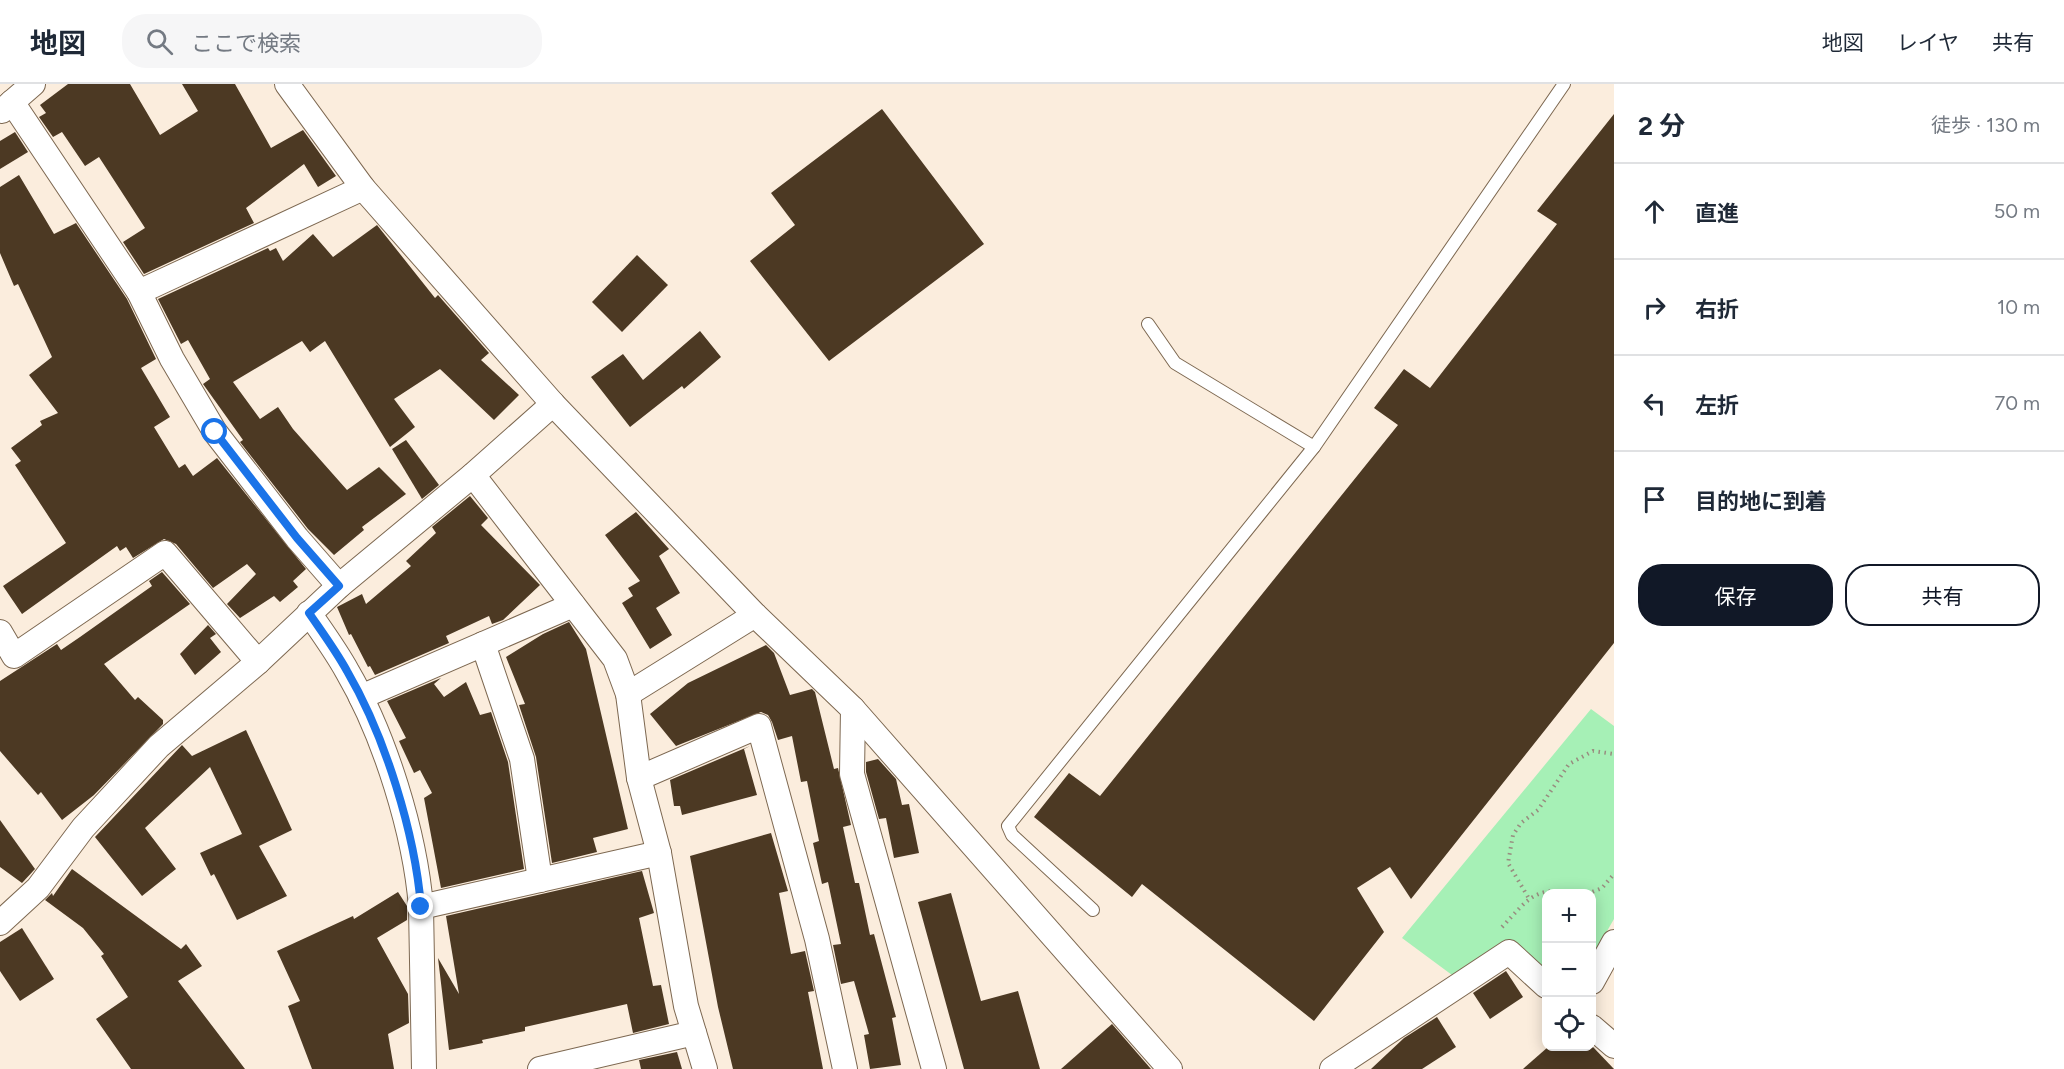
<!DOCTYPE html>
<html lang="ja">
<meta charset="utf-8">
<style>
:root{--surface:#fff;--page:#f6f6f7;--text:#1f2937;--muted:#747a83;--line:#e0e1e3;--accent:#111827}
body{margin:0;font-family:Figtree,"Noto Sans JP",sans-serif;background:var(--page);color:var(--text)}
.controls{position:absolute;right:18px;bottom:18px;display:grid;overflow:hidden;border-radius:12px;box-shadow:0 3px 15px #0003}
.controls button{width:54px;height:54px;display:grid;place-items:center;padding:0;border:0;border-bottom:2px solid var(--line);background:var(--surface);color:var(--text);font:30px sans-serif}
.stop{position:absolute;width:18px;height:18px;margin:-14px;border:4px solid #1a73e8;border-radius:50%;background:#fff}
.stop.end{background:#1a73e8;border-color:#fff;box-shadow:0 2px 6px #0008}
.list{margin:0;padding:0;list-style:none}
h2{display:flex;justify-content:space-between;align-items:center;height:78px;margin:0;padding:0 24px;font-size:26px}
h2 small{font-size:20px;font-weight:400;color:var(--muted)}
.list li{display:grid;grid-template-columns:39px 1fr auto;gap:18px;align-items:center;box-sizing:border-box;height:96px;padding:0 24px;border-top:2px solid var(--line)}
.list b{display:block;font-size:22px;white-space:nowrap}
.list em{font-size:20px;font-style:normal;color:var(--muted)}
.actions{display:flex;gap:12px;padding:18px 24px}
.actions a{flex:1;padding:14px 0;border:2px solid var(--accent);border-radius:24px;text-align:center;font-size:21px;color:var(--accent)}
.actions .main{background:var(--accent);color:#fff}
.icon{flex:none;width:33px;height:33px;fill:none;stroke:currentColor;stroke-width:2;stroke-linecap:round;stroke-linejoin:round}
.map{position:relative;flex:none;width:1614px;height:985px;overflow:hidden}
header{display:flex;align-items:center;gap:36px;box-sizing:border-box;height:84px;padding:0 30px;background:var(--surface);border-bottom:2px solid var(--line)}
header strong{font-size:28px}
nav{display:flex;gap:33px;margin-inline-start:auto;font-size:21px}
.search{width:420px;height:54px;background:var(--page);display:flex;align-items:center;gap:15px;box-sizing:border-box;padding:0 21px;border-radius:24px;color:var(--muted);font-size:22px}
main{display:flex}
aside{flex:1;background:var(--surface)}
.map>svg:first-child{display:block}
.green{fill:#a6f0b6}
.building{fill:#4c3923}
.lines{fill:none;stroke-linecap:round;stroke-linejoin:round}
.lane-casing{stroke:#7d6851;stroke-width:14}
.street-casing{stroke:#7d6851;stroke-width:26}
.path{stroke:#988c7f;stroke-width:4;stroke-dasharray:1.5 4.5;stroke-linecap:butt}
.lane{stroke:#fff;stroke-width:12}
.street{stroke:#fff;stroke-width:24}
.route{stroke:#1a73e8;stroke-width:8}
</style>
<header>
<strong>地図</strong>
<div class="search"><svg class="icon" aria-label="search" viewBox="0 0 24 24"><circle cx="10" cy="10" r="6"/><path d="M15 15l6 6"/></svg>ここで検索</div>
<nav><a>地図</a><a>レイヤ</a><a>共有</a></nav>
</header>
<main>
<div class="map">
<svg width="1614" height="985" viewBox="0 0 1614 985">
<rect width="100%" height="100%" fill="#fbeddd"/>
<path class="green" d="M1591,625L1614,642V835L1592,873V810H1546V888L1505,856L1452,891L1402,854Z"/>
<g class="building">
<path d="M68,0H130L160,51L198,27L182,0H235L271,64L303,46L336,92L318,103L304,80L246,124L254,139L144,190L123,158L145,144L99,73L85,82L62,48L53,53L39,33L46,29L40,21Z"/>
<path d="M882,25L984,160L829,277L750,177L795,141L771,109Z"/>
<path d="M1614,30V559L1411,815L1390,783L1357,804L1384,848L1314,937L1142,800L1132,813L1034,733L1069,689L1100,712L1398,341L1374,324L1404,285L1430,304L1557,140L1537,127Z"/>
<path d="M15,48L28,68L0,85V57Z"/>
<path d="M19,91L54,150L76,139L127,215L156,275L141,284L170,333L154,343L179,384L185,380L193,392L217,374L306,485L293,497L298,503L280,518L274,512L240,534L227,520L256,490L247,480L213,504L176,460L164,455L133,474L126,463L120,467L117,462L22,530L3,502L66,459L15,381L21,377L11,364L42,341L40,337L58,329L29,291L52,273L18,200L14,202L0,169V103Z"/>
<path d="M377,141L435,214L438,211L489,269L481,276L519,311L494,336L440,285L394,315L415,343L390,363L325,257L310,268L302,257L233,298L260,335L278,323L293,345L347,406L379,383L406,410L362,443L364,446L334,471L308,445L240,358L243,356L203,300L210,295L188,256L181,260L158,215L268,164L270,167L276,164L283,177L313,150L333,173Z"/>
<path d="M637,171L668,201L622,248L592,218Z"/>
<path d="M700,247L721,273L684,305L682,302L630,343L591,293L623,270L643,296Z"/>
<path d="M406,356L439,401L422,415L392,365Z"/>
<path d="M470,412L488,434L481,441L540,501L503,536L492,540L489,532L446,552L449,559L375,591L370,582L368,583L351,550L349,551L337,523L362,510L366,520L411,482L406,477L436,449L432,443Z"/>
<path d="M636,428L669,465L659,472L680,509L656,524L672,551L650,565L622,519L633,512L628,504L640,497L605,451Z"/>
<path d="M162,488L190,520L104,580L135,616L138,613L163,636V640L94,711L62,736L41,708L38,711L0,667V597L57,560L61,566L80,553L152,502L149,497Z"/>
<path d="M569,538L586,565L628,745L593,754L597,768L552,779L536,673L519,621L525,620L506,573L543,550Z"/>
<path d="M208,541L216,550L210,554L221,568L195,591L180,570Z"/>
<path d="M766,561L774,569L790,611L812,605L815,608L834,685L838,684L851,741L843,743L855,799H859L870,851L874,850L896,933L892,934L901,981L870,985L864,951L869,950L854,897L841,900L833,861L841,860L828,798L822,800L813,759L819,757L807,697L801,698L792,652L778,656L772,638L768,631L761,628L676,662L650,630L688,599Z"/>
<path d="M441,594L434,600L444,613L466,598L480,631L491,628L508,678L524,785L441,804L424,714L432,709L420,686L414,689L399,657L406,654L387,617Z"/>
<path d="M246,646L292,746L259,762L287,812L237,836L214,790L211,792L200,769L242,750L210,683L145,744L176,785L142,812L95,753L182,661L192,672Z"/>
<path d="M750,662L744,665L757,711L682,731L680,722H674L670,696Z"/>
<path d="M878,675L896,695L902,721L909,720L919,769L894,774L886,734L879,735L866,688V678Z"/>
<path d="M0,736L35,785L22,799L0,783Z"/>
<path d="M771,749L788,807L779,809L791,870L805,867L814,907L808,908L823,985H733L718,923L690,772Z"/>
<path d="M72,785L181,865L186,860L202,882L178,897L245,985H131L96,935L128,913L101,872L104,870L83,844L45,816L52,809L53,812Z"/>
<path d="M642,787L654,829L639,834L653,902L661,901L669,940L633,949L627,920L525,943V947L482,956L483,959L449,966L438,874L459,910L446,832Z"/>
<path d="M398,808L407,822V836L377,854L408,910L409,939L388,950L394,985H312L288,922L300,917L277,867L353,832L354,835Z"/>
<path d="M951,809L981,917L1018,907L1040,985H964L918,818Z"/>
<path d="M22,844L54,895L20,917L0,887V858Z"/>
<path d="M1506,887L1523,913L1490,935L1473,909Z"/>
<path d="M1437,933L1456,963L1422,985H1371L1404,954Z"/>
<path d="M1112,940L1151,985H1061Z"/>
<path d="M1548,963H1593L1614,985H1523Z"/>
<path d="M677,968L682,985H641L639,976Z"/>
</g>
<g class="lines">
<g class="lane-casing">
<g id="lane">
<path d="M1148,240L1175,279L1314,363"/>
<path d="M1093,826L1012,751L1008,742L1314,363L1564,0"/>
</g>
</g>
<g class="street-casing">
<g id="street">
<path d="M287,0L363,104L553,320L755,531L853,625L1170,985"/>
<path d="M12,18L139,208L172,275L215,348L297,454L339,502"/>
<path d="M2,27L33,0"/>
<path d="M139,208L363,104"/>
<path d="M473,391L615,575L628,610L639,694L659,769L686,922L705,985"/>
<path d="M309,529C322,548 336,567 347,587C385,652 415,749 421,823L424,985"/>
<path d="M0,548L14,572L165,469L258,578"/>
<path d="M483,560L522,675L540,796"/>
<path d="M628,610L755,531"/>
<path d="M361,613L573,521"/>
<path d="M853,625L852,690L934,985"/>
<path d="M639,694L759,642L817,855L845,985"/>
<path d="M421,823L659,769"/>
<path d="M0,839L38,804L83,744L159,662L258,578L339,502L473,391L553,320"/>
<path d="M1592,898L1614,858"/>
<path d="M1592,943L1614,962"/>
<path d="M540,985L694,949"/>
<path d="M1332,985L1509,868L1546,902"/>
</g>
</g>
<g class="path">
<path d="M1587,810L1602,804L1614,790"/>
<path d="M1528,813L1508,779L1513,751L1521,739L1538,726L1569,680L1593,667L1614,670"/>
<path d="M1502,843C1526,818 1535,800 1573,810"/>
</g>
<use href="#lane" class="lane"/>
<use href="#street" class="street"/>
</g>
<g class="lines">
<path class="route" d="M215,348L297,454L339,502L309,529C322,548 336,567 347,587C385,652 415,749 421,823"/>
</g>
</svg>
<div class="controls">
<button>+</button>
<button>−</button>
<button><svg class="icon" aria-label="locate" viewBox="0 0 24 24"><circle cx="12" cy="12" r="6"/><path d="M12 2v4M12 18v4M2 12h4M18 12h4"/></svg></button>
</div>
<div class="stop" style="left:215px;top:348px"></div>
<div class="stop end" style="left:421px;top:823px"></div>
</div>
<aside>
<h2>2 分<small>徒歩 · 130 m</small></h2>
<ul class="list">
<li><svg class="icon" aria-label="ahead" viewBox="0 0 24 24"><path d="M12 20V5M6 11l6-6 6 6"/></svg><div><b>直進</b></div><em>50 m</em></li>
<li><svg class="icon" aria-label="right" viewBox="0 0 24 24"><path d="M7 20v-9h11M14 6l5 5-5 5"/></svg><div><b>右折</b></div><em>10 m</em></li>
<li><svg class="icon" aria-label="left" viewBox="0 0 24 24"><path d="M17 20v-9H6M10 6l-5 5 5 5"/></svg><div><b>左折</b></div><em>70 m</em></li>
<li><svg class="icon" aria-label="arrive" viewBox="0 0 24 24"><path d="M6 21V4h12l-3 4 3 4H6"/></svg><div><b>目的地に到着</b></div></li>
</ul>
<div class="actions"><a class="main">保存</a><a>共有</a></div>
</aside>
</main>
